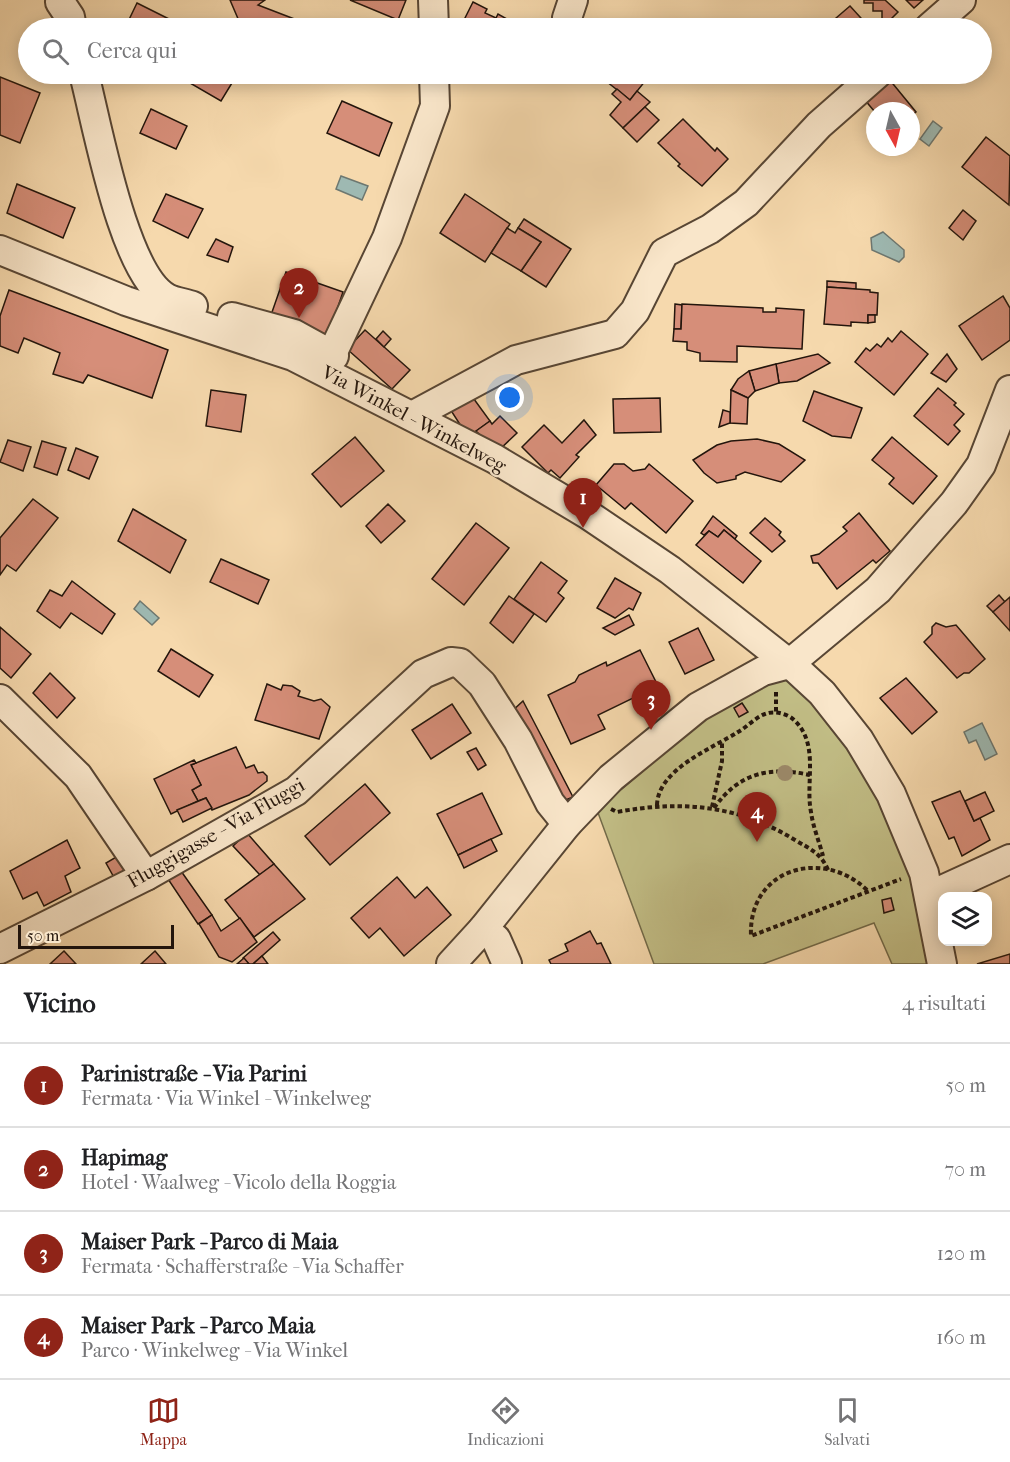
<!DOCTYPE html>
<html lang="it">
<meta charset="utf-8">
<style>
:root{--surface:#fff;--page:#f2f2f2;--text:#202124;--muted:#757577;--line:#e0e0e0;--accent:#8f2418}
body{margin:0;font-family:"IM FELL French Canon",serif;background:var(--page);color:var(--text)}
.controls{position:absolute;right:18px;bottom:18px;display:grid;overflow:hidden;border-radius:12px;box-shadow:0 3px 15px #0003}
.controls button{width:54px;height:54px;display:grid;place-items:center;padding:0;border:0;border-bottom:2px solid var(--line);background:var(--surface);color:var(--text);font:30px sans-serif}
.compass{position:absolute;left:866px;top:102px;width:54px;height:54px;border-radius:50%;background:var(--surface);box-shadow:0 3px 15px #0003;rotate:172deg}
.scale{position:absolute;left:18px;bottom:15px;width:156px;box-sizing:border-box;padding-left:6px;border:3px solid #23150c;border-top:0;font-size:16px;line-height:21px;white-space:nowrap;color:#23150c;-webkit-text-stroke:4px #f9e6ca;paint-order:stroke}
.you{position:absolute;left:510px;top:398px;width:21px;height:21px;margin:-15px;border:4px solid #fff;border-radius:50%;background:#1a73e8;box-shadow:0 0 0 9px #1a73e833}
.badge{display:grid;place-items:center;width:39px;height:39px;border-radius:50%;background:var(--accent);color:#fff;font-size:20px;font-weight:700}
.pin{position:absolute;translate:-50% -50px;filter:drop-shadow(0 2px 3px #0008)}
.pin::after{content:'';position:absolute;top:32px;width:21px;height:18px;background:inherit;clip-path:polygon(0 0,100% 0,50% 100%)}
.list{margin:0;padding:0;list-style:none}
h2{display:flex;justify-content:space-between;align-items:center;height:78px;margin:0;padding:0 24px;font-size:26px}
h2 small{font-size:20px;font-weight:400;color:var(--muted)}
.list li{display:grid;grid-template-columns:39px 1fr auto;gap:18px;align-items:center;box-sizing:border-box;height:84px;padding:0 24px;border-top:2px solid var(--line)}
.list b{display:block;font-size:22px;white-space:nowrap}
.list p{margin:0;font-size:20px;white-space:nowrap;color:var(--muted)}
.list em{font-size:20px;font-style:normal;color:var(--muted)}
.icon{flex:none;width:33px;height:33px;fill:none;stroke:currentColor;stroke-width:2;stroke-linecap:round;stroke-linejoin:round}
.map{position:relative;flex:none;width:1010px;height:964px;overflow:hidden}
.search{position:absolute;background:var(--surface);box-shadow:0 3px 15px #0003;left:18px;right:18px;top:18px;height:66px;display:flex;align-items:center;gap:15px;box-sizing:border-box;padding:0 21px;border-radius:33px;color:var(--muted);font-size:22px}
.sheet{height:414px;background:var(--surface)}
nav{display:flex;justify-content:space-around;align-items:center;box-sizing:border-box;height:84px;border-top:2px solid var(--line);background:var(--surface);font-size:16px;color:var(--muted)}
nav a{display:grid;justify-items:center;gap:3px}
nav .on{color:var(--accent)}
.map>svg:first-child{display:block}
.green{fill:#c2be86;stroke:#726a49;stroke-width:1.5}
.water{fill:#9eb9b2;stroke:#6d7770;stroke-width:1.5}
.building{fill:#d68e79;stroke:#23150c;stroke-width:1.5}
.lines{fill:none;stroke-linecap:round;stroke-linejoin:round}
.minor-casing{stroke:#584634;stroke-width:32}
.path{stroke:#23150c;stroke-width:4;stroke-dasharray:4.5 3;stroke-linecap:butt}
.minor{stroke:#f9e6ca;stroke-width:28}
.tree{fill:#9c8969}
.labels{text-anchor:middle;dominant-baseline:central;stroke-width:4.5;stroke-linejoin:round;paint-order:stroke}
.street-label{font-size:20px;fill:#23150c;stroke:#f9e6ca}
</style>
<div class="map">
<svg width="1010" height="964" viewBox="0 0 1010 964">
<rect width="100%" height="100%" fill="#f6d9ad"/>
<filter id="stains"><feTurbulence type="fractalNoise" baseFrequency=".00333" numOctaves="4"/><feColorMatrix values="0 0 0 0 .2 0 0 0 0 .09 0 0 0 0 .02 0 0 0 .5 -.17"/></filter>
<radialGradient id="worn" r=".72"><stop offset=".6" stop-color="#630" stop-opacity="0"/><stop offset="1" stop-color="#630" stop-opacity=".3"/></radialGradient>
<path class="green" d="M790,668L857,741L918,875L935,964H892L874,923L763,964H654L597,810L702,721Z"/>
<g class="water">
<path d="M933,121L942,128L929,146L920,139Z"/>
<path d="M341,176L368,186L362,200L336,189Z"/>
<path d="M883,232L904,250V257L899,262L872,250L871,238Z"/>
<path d="M140,601L159,618L152,625L134,609Z"/>
<path d="M982,723L997,754L985,760L976,740L969,743L964,732Z"/>
</g>
<g class="building">
<path d="M230,0H265L258,5L297,20L294,28H242Z"/>
<path d="M350,0H406L398,20Z"/>
<path d="M864,0H885L898,12L891,19H882V11H873V3H864Z"/>
<path d="M906,0H923L914,8Z"/>
<path d="M473,2L487,9L485,13L496,18L498,14L507,19L505,23L517,28L518,24L527,28H460Z"/>
<path d="M137,3L187,28H125Z"/>
<path d="M850,6L870,28H832L828,25Z"/>
<path d="M185,74H227L235,78L221,101L183,79Z"/>
<path d="M358,74H382L378,82Z"/>
<path d="M597,74H645L642,77L646,80L630,100Z"/>
<path d="M728,74H746L734,82Z"/>
<path d="M0,77L40,93L20,143L0,135Z"/>
<path d="M889,79L916,112L911,116V111L875,112L864,99Z"/>
<path d="M617,89L630,100L637,91L650,102L623,128L610,115L621,102L612,94Z"/>
<path d="M342,101L392,123L379,156L327,133Z"/>
<path d="M645,107L659,120L637,142L623,128Z"/>
<path d="M151,109L187,126L176,149L140,133Z"/>
<path d="M683,119L715,151L717,148L728,159L702,186L678,166L680,164L658,143Z"/>
<path d="M986,137L1010,156L1009,205L962,167Z"/>
<path d="M17,184L75,208L63,238L7,213Z"/>
<path d="M166,194L203,209L188,238L153,221Z"/>
<path d="M465,194L510,224L485,262L440,233Z"/>
<path d="M963,210L976,221L963,240L949,228Z"/>
<path d="M524,219L571,249L546,287L521,271L541,242L518,228Z"/>
<path d="M507,228L515,233L518,228L541,242L521,271L491,253Z"/>
<path d="M216,239L233,247L228,262L207,255Z"/>
<path d="M286,272L343,292L328,336L271,315Z"/>
<path d="M827,281L856,283V289L827,287Z"/>
<path d="M827,287L870,290V292L878,293L877,315H868V323L851,322V326L824,324Z"/>
<path d="M9,290L168,350L152,398L88,375L83,383L53,374L60,353L24,338L18,353L0,346V316Z"/>
<path d="M1003,296L1010,308V340L982,360L959,326Z"/>
<path d="M675,304L682,305L681,329H674Z"/>
<path d="M682,304L763,308V312H776V308L804,310L802,349L737,346V362L700,361V353L687,350V342L673,341L674,329H681Z"/>
<path d="M868,315H875V322L868,323Z"/>
<path d="M365,330L410,370L392,389L347,349Z"/>
<path d="M383,331L391,339L384,347L376,339Z"/>
<path d="M901,331L928,354L894,395L855,362L866,348L870,351L877,344L881,347L888,338L892,342Z"/>
<path d="M818,354L830,363L797,381L779,383L776,364Z"/>
<path d="M947,354L957,369L946,382L931,373Z"/>
<path d="M776,364L779,383L755,391L749,371Z"/>
<path d="M749,371L755,391L748,398L731,390L738,379Z"/>
<path d="M938,388L956,403L954,405L964,414L954,425L960,431L948,445L914,416Z"/>
<path d="M211,390L246,395L241,432L206,426Z"/>
<path d="M731,390L748,398L747,424L730,423Z"/>
<path d="M814,391L862,408L851,438L832,436L803,421Z"/>
<path d="M471,395L490,421L468,437L450,409Z"/>
<path d="M660,398L661,432L614,433L613,399Z"/>
<path d="M723,410L730,412V423L719,427Z"/>
<path d="M500,416L517,433L497,452L476,431L490,421L492,424Z"/>
<path d="M584,420L596,435L576,455L579,457L560,478L551,470L548,473L522,447L544,425L562,443Z"/>
<path d="M355,437L384,471L341,507L312,474Z"/>
<path d="M892,437L937,476L913,504L889,484L894,478L872,460Z"/>
<path d="M757,439L779,444L805,460L781,482L745,472L736,476V479L717,483L704,473L693,460L717,445L731,441Z"/>
<path d="M8,440L31,447L23,471L0,462Z"/>
<path d="M42,441L66,448L57,475L34,467Z"/>
<path d="M76,448L98,457L89,479L68,470Z"/>
<path d="M614,464H624L633,471L645,469L649,464L693,501L666,533L631,503L625,509L596,485Z"/>
<path d="M33,499L58,518L16,571L7,565L0,575V538Z"/>
<path d="M388,504L405,521L381,543L366,526Z"/>
<path d="M133,509L186,540L170,573L118,541Z"/>
<path d="M859,513L890,551L876,563L873,560L837,589L818,563H813L811,556L819,554L847,531L843,527Z"/>
<path d="M713,516L737,536L735,539L724,530L718,537L709,531L704,535L701,533Z"/>
<path d="M765,518L781,532L779,535L785,541L772,552L750,533Z"/>
<path d="M476,523L509,548L464,605L432,579Z"/>
<path d="M724,530L761,561L743,583L696,545L709,531L718,537Z"/>
<path d="M221,559L269,580L258,604L210,582Z"/>
<path d="M541,562L567,581L558,593L564,598L546,622L514,599Z"/>
<path d="M615,578L641,593L633,610L629,608L615,618L597,608Z"/>
<path d="M72,581L115,614L102,634L71,613L60,628L37,611L50,590L62,596Z"/>
<path d="M999,595L1005,602L993,612L987,606Z"/>
<path d="M509,596L534,614L513,643L490,623Z"/>
<path d="M1010,597V631L993,612Z"/>
<path d="M629,615L634,625L615,635L603,628Z"/>
<path d="M936,623L946,627L956,625L985,659L969,673H964L957,678L924,642L932,634V627Z"/>
<path d="M0,627L31,654L11,678L0,668Z"/>
<path d="M698,628L714,660L685,674L669,642Z"/>
<path d="M171,649L213,675L199,697L158,671Z"/>
<path d="M640,650L658,686L598,715L605,729L571,744L548,695L575,682L579,675L606,662L607,666Z"/>
<path d="M50,673L75,698L57,718L33,693Z"/>
<path d="M906,678L937,712L912,734L880,698Z"/>
<path d="M267,684L281,690L283,685L292,686L300,691L298,696L314,701L321,699L330,707L319,739L255,720Z"/>
<path d="M523,701L545,743L573,797L561,802L509,714Z"/>
<path d="M742,703L748,712L739,717L734,708Z"/>
<path d="M452,704L471,733L431,759L412,730Z"/>
<path d="M236,747L246,768L254,765L258,773L263,772L267,776V781L249,795L212,810L206,798L198,801L192,790L201,785L191,765Z"/>
<path d="M476,748L486,765L478,770L467,752Z"/>
<path d="M194,760L196,763L191,765L201,785L192,790L198,801L171,814L154,779Z"/>
<path d="M365,784L390,813L330,865L305,836Z"/>
<path d="M960,791L974,821L980,818L990,840L962,856L954,837L949,839L932,802Z"/>
<path d="M985,792L994,811L974,821L965,801Z"/>
<path d="M482,793L502,834L458,855L437,814Z"/>
<path d="M206,798L212,808L183,822L177,810Z"/>
<path d="M247,833L274,864L260,875L233,846Z"/>
<path d="M491,839L497,851L464,868L458,855Z"/>
<path d="M67,840L80,868L65,876L71,892L44,906L37,892L23,899L10,871Z"/>
<path d="M123,853L134,870L116,881L106,863Z"/>
<path d="M274,864L305,899L254,937L225,900Z"/>
<path d="M181,871L212,915L198,924L168,879Z"/>
<path d="M397,877L415,898L427,887L451,915L404,956L380,928L369,938L351,918Z"/>
<path d="M891,898L894,910L884,913L882,900Z"/>
<path d="M212,915L221,931L240,918L257,942L232,962L219,957L199,924Z"/>
<path d="M590,931L597,944L601,943L611,964H551L549,960L568,951L565,944Z"/>
<path d="M273,932L280,940L253,964H249L243,958Z"/>
<path d="M64,951L76,964H50Z"/>
<path d="M155,951L166,964H141Z"/>
<path d="M1010,954V964H977Z"/>
<path d="M262,956L268,964H253Z"/>
<path d="M244,958L249,964H237Z"/>
</g>
<g class="lines">
<g class="minor-casing">
<g id="minor">
<path d="M433,0L434,28"/>
<path d="M60,2L70,17L72,28"/>
<path d="M567,18L573,0"/>
<path d="M929,28L961,0"/>
<path d="M84,74C97,123 123,274 167,298C174,302 185,303 193,306"/>
<path d="M0,250L126,301L293,356L495,459L587,514L670,570L796,669L822,693L859,740L891,794L924,873L942,964"/>
<path d="M232,317L294,334L334,356"/>
<path d="M332,354L387,238L435,106L434,74"/>
<path d="M412,416L516,360L615,334L635,311L664,253L710,229L746,203L819,125L877,74"/>
<path d="M0,699L78,776L146,876"/>
<path d="M929,896L1010,859"/>
<path d="M483,929L496,939L507,964"/>
<path d="M0,949L146,876L296,791L423,674L451,662L460,663L482,684L518,740L550,803L567,824"/>
<path d="M451,964L483,929L567,824L611,778L698,707L763,671L789,664L878,590L954,503L981,465L1010,390"/>
</g>
</g>
<g class="path">
<path d="M776,692V712"/>
<path d="M657,805C658,769 713,748 738,732C747,727 756,717 765,714C774,710 788,714 794,720C820,744 805,782 811,812C813,827 819,841 823,856"/>
<path d="M712,807L722,761V741"/>
<path d="M714,808C739,773 769,766 810,775"/>
<path d="M611,809L617,812C682,800 738,805 795,840C810,849 821,853 828,870"/>
<path d="M867,890C822,847 748,869 751,936L901,879"/>
</g>
<use href="#minor" class="minor"/>
</g>
<circle class="tree" cx="785" cy="773" r="8"/>
<g class="labels">
<g class="street-label">
<text transform="translate(414 419) rotate(28)">Via Winkel - Winkelweg</text>
<text transform="translate(216 833) rotate(-30)">Fluggigasse - Via Fluggi</text>
</g>
</g>
<rect width="100%" height="100%" filter="url(#stains)"/>
<rect width="100%" height="100%" fill="url(#worn)"/>
</svg>
<div class="controls">
<button><svg class="icon" aria-label="layers" viewBox="0 0 24 24"><path d="M12 4l9 5-9 5-9-5zM3 14l9 5 9-5"/></svg></button>
</div>
<svg class="compass" viewBox="-18 -18 36 36"><path d="M0-13l5 13h-10z" fill="#e53935"/><path d="M0 13l5-13h-10z" fill="#757577"/></svg>
<div class="scale">50 m</div>
<div class="you"></div>
<div class="pin badge" style="left:583px;top:528px">1</div>
<div class="pin badge" style="left:299px;top:318px">2</div>
<div class="pin badge" style="left:651px;top:730px">3</div>
<div class="pin badge" style="left:757px;top:842px">4</div>
<div class="search"><svg class="icon" aria-label="search" viewBox="0 0 24 24"><circle cx="10" cy="10" r="6"/><path d="M15 15l6 6"/></svg>Cerca qui</div>
</div>
<section class="sheet">
<h2>Vicino<small>4 risultati</small></h2>
<ul class="list">
<li><span class="badge">1</span><div><b>Parinistraße - Via Parini</b><p>Fermata · Via Winkel - Winkelweg</p></div><em>50 m</em></li>
<li><span class="badge">2</span><div><b>Hapimag</b><p>Hotel · Waalweg - Vicolo della Roggia</p></div><em>70 m</em></li>
<li><span class="badge">3</span><div><b>Maiser Park - Parco di Maia</b><p>Fermata · Schafferstraße - Via Schaffer</p></div><em>120 m</em></li>
<li><span class="badge">4</span><div><b>Maiser Park - Parco Maia</b><p>Parco · Winkelweg - Via Winkel</p></div><em>160 m</em></li>
</ul>
</section>
<nav>
<a class="on"><svg class="icon" aria-label="map" viewBox="0 0 24 24"><path d="M3 6l6-2 6 2 6-2v14l-6 2-6-2-6 2zM9 4v14M15 6v14"/></svg>Mappa</a>
<a><svg class="icon" aria-label="directions" viewBox="0 0 24 24"><path d="M12 3l9 9-9 9-9-9zM9 14v-3h6M13 9l2 2-2 2"/></svg>Indicazioni</a>
<a><svg class="icon" aria-label="saved" viewBox="0 0 24 24"><path d="M7 4h10v16l-5-4-5 4z"/></svg>Salvati</a>
</nav>
